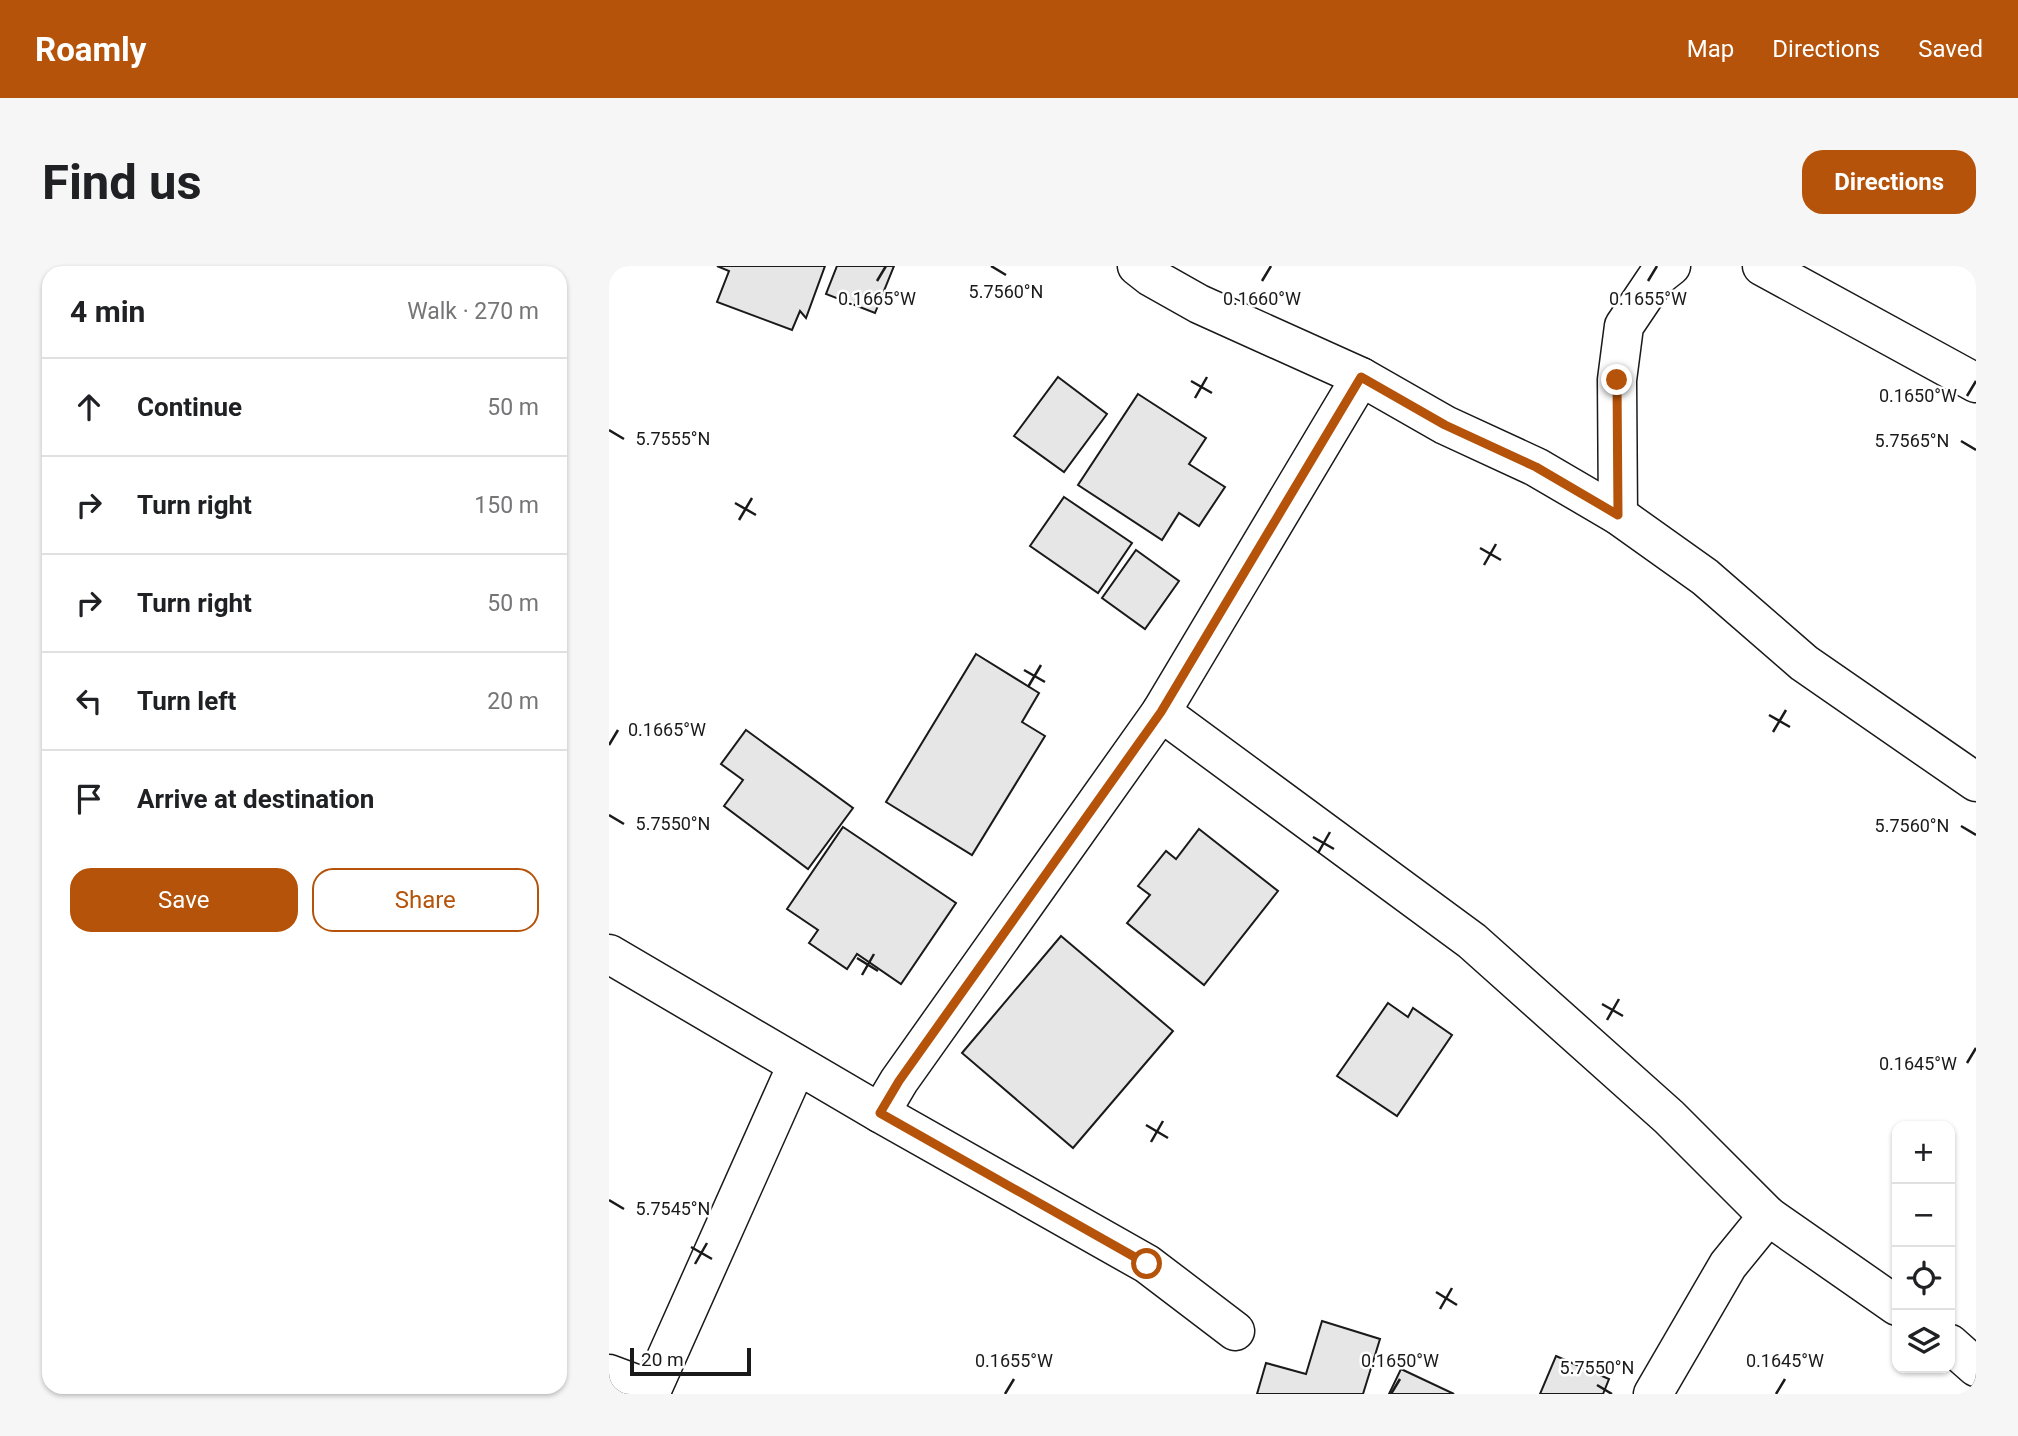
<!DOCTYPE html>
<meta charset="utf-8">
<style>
:root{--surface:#fff;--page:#f6f6f6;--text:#202124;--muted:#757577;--line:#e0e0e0;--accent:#b45309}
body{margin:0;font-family:Roboto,sans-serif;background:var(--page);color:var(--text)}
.controls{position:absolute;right:21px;bottom:21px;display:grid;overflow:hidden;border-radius:14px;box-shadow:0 2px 5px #0004}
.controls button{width:63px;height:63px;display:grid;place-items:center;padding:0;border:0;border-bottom:2px solid var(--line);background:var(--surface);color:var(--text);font:35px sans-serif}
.scale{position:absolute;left:21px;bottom:18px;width:121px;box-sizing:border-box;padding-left:7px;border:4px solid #1a1a1a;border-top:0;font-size:19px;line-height:24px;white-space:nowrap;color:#1a1a1a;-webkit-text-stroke:5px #fff;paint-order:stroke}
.stop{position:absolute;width:21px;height:21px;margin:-16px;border:5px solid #b45309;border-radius:50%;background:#fff}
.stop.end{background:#b45309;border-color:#fff;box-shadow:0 2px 7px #0008}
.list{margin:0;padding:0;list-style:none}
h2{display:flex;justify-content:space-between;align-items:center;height:91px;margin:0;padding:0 28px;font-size:30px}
h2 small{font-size:23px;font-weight:400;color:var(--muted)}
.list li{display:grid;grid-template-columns:46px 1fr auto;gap:21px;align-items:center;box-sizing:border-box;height:98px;padding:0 28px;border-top:2px solid var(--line)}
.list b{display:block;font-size:26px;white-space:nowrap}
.list em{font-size:23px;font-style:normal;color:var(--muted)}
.actions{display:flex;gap:14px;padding:21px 28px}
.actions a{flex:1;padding:16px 0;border:2px solid var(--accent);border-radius:21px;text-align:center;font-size:24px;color:var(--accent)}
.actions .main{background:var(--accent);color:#fff}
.icon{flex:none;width:38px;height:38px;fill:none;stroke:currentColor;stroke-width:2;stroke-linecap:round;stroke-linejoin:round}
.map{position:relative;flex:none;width:1367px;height:1128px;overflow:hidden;border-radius:21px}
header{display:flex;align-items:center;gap:42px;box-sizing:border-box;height:98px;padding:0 35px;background:var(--accent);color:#fff}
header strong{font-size:33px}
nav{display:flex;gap:38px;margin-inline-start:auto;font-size:24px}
.intro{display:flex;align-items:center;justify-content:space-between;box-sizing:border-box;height:168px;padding:0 42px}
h1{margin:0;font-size:49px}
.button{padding:18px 32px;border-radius:21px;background:var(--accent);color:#fff;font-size:24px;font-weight:700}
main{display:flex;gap:42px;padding:0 42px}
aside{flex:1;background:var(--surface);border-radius:21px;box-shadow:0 2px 5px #0004}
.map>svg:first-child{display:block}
.building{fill:#e6e6e6;stroke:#1a1a1a;stroke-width:2}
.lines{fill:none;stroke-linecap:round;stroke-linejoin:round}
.minor-casing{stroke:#1a1a1a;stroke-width:41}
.minor{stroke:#fff;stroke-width:38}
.route{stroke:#b45309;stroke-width:9}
.ticks{fill:none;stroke:#1a1a1a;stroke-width:2.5}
.ticks-label{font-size:18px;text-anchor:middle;fill:#1a1a1a;stroke:#fff;stroke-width:5;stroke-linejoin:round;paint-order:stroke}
</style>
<header>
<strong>Roamly</strong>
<nav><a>Map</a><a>Directions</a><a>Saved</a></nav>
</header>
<div class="intro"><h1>Find us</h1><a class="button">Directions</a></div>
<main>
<aside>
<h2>4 min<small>Walk · 270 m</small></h2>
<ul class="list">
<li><svg class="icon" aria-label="ahead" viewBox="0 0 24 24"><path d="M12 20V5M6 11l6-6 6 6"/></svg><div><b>Continue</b></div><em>50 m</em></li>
<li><svg class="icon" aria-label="right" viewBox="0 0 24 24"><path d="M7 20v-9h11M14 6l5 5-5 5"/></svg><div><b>Turn right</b></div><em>150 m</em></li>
<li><svg class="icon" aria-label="right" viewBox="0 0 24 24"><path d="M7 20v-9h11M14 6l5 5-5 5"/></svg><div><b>Turn right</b></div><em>50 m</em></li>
<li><svg class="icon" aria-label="left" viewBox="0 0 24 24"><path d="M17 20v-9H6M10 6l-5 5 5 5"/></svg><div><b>Turn left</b></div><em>20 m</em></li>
<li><svg class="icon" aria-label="arrive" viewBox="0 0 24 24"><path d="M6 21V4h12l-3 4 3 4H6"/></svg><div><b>Arrive at destination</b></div></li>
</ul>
<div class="actions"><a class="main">Save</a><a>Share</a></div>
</aside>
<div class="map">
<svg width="1367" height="1128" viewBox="0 0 1367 1128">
<rect width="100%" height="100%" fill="#fff"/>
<g class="building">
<path d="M108,0H216L197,52L191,45L183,64L108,36L120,5Z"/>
<path d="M228,0H285L266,47L217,28Z"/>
<path d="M449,111L498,148L455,206L405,170Z"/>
<path d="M529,128L597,172L580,198L616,221L590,260L570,247L553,274L469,219Z"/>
<path d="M455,231L523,277L489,327L421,280Z"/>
<path d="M527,284L570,315L536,363L493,332Z"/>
<path d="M367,388L430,427L413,456L436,470L363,589L277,536Z"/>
<path d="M137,464L244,542L199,603L115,540L134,514L112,498Z"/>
<path d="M234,561L347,637L292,718L248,688L238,703L200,677L209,664L178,643Z"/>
<path d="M590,563L669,625L595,719L518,657L541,629L529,620L557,585L567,593Z"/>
<path d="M452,670L564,765L464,882L353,787Z"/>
<path d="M779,737L799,751L804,742L843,769L788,850L728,810Z"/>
<path d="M713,1055L771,1073L754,1128H648L657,1097L697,1108Z"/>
<path d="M947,1090L1000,1113L994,1128H931Z"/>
<path d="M792,1103L845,1128H780Z"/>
</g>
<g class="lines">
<g class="minor-casing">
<g id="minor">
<path d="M528,0L542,11L590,38L752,111L836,159L927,201L1009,249L1096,311L1195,397L1367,516"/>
<path d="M1153,0L1367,117"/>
<path d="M1009,249L1008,114L1015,60L1048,11L1062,0"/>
<path d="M552,446L863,675L1060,851L1159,950L1288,1040"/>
<path d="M0,688L271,847L538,998L626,1065"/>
<path d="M271,847L290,815L552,446L752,111"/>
<path d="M1341,1078L1367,1101"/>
<path d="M0,1108L43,1124"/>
<path d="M41,1128L188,799"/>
<path d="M1044,1128L1119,999L1159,950"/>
</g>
</g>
<use href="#minor" class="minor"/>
</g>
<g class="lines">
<path class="route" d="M538,998L271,847L290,815L552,446L752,111L836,159L927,201L1009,249L1008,114"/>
</g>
<path class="ticks" d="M382,0L397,9M268,15L277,0M653,15L662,0M1039,15L1048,0M582,115L603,127M1358,130L1367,115M586,132L598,111M0,164L15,173M1352,175L1367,184M126,237L147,249M130,254L143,232M871,282L892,294M875,299L887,278M415,404L436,416M419,421L432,399M1160,449L1181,461M1164,466L1177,444M0,479L9,464M0,549L15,558M1352,560L1367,569M704,571L725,583M709,587L721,566M248,692L269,705M253,709L265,688M993,738L1014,750M998,754L1010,733M1358,797L1367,782M537,859L559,872M542,876L554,855M0,934L15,943M82,981L103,993M86,998L98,977M827,1026L848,1039M831,1043L843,1022M988,1119L1003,1128M396,1128L405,1113M782,1128L791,1113M1167,1128L1176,1113"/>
<g class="ticks-label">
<text x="397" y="32">5.7560°N</text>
<text x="653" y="39">0.1660°W</text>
<text x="268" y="39">0.1665°W</text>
<text x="1039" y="39">0.1655°W</text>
<text x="1309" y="136">0.1650°W</text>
<text x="64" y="179">5.7555°N</text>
<text x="1303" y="181">5.7565°N</text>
<text x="58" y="470">0.1665°W</text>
<text x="64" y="564">5.7550°N</text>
<text x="1303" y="566">5.7560°N</text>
<text x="1309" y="804">0.1645°W</text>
<text x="64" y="949">5.7545°N</text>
<text x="405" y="1101">0.1655°W</text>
<text x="791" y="1101">0.1650°W</text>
<text x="1176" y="1101">0.1645°W</text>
<text x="988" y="1108">5.7550°N</text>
</g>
</svg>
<div class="controls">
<button>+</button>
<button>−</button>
<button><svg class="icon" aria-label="locate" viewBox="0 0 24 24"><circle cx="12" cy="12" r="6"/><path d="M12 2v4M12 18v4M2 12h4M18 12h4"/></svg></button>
<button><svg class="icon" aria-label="layers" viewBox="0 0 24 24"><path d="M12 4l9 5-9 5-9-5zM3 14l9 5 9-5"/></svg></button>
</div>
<div class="scale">20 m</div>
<div class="stop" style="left:538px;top:998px"></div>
<div class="stop end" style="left:1008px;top:114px"></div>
</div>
</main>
